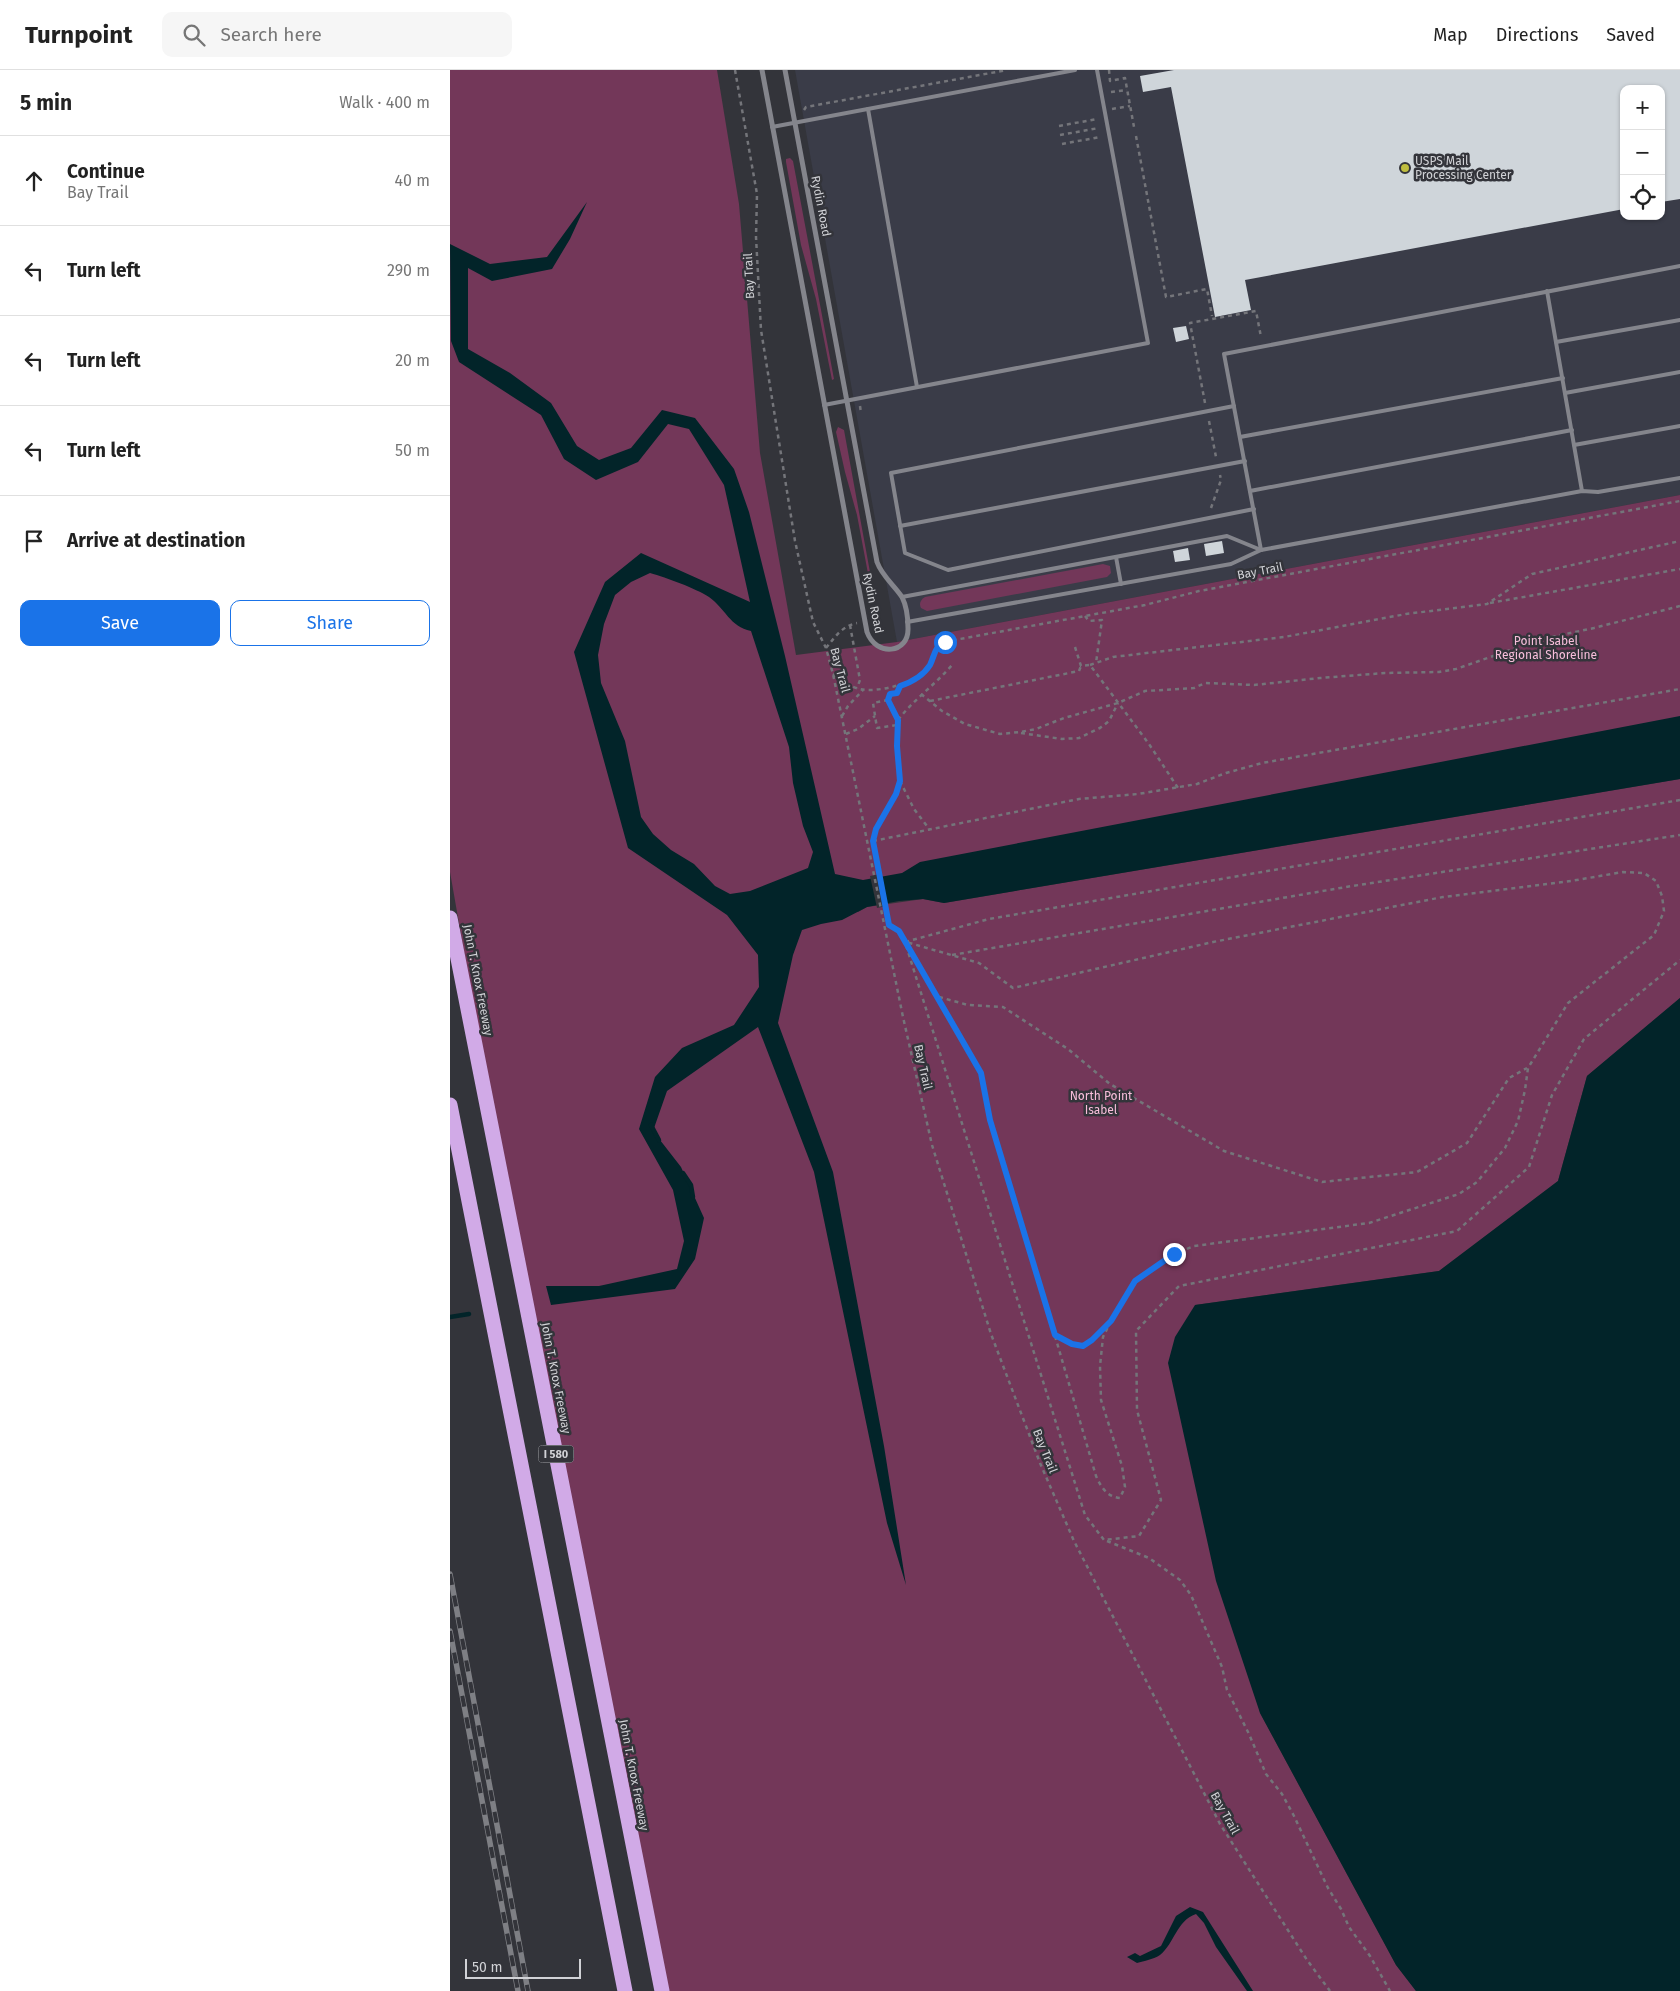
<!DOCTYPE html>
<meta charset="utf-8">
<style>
:root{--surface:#fff;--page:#f6f6f6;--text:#222;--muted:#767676;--line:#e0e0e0;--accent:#1a73e8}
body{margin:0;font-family:"Fira Sans",sans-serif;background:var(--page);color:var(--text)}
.controls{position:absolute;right:15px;top:15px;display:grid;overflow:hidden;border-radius:10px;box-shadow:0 1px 4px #0004}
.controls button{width:45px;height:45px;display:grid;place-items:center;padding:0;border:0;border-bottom:1px solid var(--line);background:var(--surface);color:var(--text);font:25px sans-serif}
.scale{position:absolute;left:15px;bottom:12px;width:116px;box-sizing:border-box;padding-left:5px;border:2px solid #d1d2d6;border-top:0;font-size:14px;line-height:18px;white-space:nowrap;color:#d1d2d6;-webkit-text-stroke:4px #33343a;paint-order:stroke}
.stop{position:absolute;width:15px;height:15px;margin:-11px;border:4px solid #1a73e8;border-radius:50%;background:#fff}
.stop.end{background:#1a73e8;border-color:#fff;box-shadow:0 1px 5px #0008}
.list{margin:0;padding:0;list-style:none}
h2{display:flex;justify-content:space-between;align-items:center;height:65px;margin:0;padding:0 20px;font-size:21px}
h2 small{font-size:16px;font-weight:400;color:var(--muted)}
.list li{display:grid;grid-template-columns:32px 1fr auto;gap:15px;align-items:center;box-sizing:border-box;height:90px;padding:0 20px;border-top:1px solid var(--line)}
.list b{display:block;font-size:19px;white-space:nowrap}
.list p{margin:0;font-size:16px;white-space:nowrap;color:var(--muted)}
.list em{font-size:16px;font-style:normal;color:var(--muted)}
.actions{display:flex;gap:10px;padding:15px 20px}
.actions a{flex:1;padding:11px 0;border:1px solid var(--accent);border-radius:10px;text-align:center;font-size:18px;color:var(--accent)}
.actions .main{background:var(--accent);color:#fff}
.icon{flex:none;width:28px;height:28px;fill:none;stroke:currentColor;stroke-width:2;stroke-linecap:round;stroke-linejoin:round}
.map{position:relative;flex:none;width:1230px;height:1921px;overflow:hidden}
header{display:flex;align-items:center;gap:30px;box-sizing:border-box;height:70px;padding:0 25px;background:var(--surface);border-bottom:1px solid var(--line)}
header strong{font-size:24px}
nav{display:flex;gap:28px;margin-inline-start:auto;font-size:18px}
.search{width:350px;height:45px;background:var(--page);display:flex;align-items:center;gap:12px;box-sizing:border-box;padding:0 18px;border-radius:10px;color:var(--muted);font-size:19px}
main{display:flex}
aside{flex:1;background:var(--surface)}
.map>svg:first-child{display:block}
.built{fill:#3a3c48;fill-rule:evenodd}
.green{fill:#733759}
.water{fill:#022429;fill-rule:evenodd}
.pier{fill:#33343a}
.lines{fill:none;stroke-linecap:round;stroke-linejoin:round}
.stream{stroke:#022429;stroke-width:4.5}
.building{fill:#cfd5da}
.path{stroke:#74757a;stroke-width:2.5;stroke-dasharray:4 4;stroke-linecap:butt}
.service{stroke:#84858c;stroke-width:4}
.minor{stroke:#84858c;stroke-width:5}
.motorway{stroke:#d1aae7;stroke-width:15}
.rail-casing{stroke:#7e7f84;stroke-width:5.5}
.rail{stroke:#33343a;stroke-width:4;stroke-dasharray:11;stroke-linecap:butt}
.route{stroke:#1a73e8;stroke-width:6}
.poi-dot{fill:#c0be40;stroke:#33343a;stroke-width:2}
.labels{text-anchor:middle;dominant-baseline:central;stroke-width:5;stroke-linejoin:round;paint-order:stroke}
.shield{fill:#33343a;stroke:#a2a3a7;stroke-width:1}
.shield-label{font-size:11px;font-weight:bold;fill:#d1d2d6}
.poi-label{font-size:12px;fill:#d1d2d6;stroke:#33343a;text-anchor:start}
.street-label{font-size:12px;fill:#d1d2d6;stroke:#33343a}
.park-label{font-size:12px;fill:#f8bedb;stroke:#33343a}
</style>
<header>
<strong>Turnpoint</strong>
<div class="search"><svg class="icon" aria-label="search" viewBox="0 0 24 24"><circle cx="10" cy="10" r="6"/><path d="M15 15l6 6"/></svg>Search here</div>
<nav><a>Map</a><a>Directions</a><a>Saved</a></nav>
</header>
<main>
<aside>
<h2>5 min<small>Walk · 400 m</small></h2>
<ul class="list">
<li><svg class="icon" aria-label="ahead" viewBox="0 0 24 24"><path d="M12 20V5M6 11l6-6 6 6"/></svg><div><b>Continue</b><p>Bay Trail</p></div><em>40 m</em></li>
<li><svg class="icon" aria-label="left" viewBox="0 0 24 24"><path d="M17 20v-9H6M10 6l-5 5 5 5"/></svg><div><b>Turn left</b></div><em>290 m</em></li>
<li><svg class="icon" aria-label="left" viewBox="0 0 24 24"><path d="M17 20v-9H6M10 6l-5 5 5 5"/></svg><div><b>Turn left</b></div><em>20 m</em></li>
<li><svg class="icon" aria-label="left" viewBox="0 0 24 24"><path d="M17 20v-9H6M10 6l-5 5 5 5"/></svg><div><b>Turn left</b></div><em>50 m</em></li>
<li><svg class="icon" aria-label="arrive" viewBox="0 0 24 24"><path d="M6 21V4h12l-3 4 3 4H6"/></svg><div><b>Arrive at destination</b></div></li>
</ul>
<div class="actions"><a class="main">Save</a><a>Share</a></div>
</aside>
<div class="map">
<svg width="1230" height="1921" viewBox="0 0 1230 1921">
<rect width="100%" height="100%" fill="#33343a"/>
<path class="built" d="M345,0H1230V425L447,572ZM1174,19H1211V146H1174Z"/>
<g class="green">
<path d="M0,0H267L289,134L310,383L346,585L447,572L1230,425V681L393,830L408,842L417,837L473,829L494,833L1230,709V928L1137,1006L1108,1111L989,1201L745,1235L810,1643L946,1895L966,1921H212L75,1229L0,802Z"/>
<path d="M340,88L343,91L384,309L382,310L366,229L351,175L336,92V89Z"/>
<path d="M388,357L394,360L424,524L422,525L407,445L395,402L386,362Z"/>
<path d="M653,494L660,496L661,503L657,507L477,541L471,538C469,534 470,530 475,527Z"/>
</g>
<g class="water">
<path d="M137,132L120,169L102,199L42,211L18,198V279L60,303L101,333L127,376L149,390L181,378L212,340L245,348L284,399L299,442L335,586L385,804L413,810L452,803L470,792L1230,646V709L494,833L473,829L449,831L417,837L392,850L371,854L352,860L343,885L328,953L383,1102L434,1376L456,1515L437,1453L364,1102L308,957L217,1021L203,1061L231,1097L254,1148L245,1189L225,1219L101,1235L96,1216H149L227,1199L234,1171L223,1120L189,1059L205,1007L232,978L284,955L309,917L308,885L277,845L178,778L124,582L155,512L191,483L300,532L274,415L239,359L218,354L188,392L146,410L114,389L91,345L9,292L1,271L0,174L40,194L97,187ZM200,503C217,508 245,518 259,527C275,538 280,557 301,561L339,677L343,713L353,756L363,782L358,798L300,821L280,824L265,816L244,794L221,780L203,764L191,747L175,671L151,613L148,585L154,554L165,525L181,512Z"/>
<path d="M1230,928V1921H966L946,1895L810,1643L766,1511L718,1293L725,1267L745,1235L989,1201L1108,1111L1137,1006Z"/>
<path d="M740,1837L753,1842L803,1921H797L766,1877L754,1853L746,1844C726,1851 725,1873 710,1885C704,1889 694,1891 687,1893L677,1887L685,1883L690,1886L711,1876L726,1846Z"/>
</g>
<path class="pier" d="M430,804L436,836L427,838L420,806Z"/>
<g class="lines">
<g class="stream">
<path d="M201,1055L209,1070"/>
<path d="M233,1103L241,1115L243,1127"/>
<path d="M0,1247L19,1244"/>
</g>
</g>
<g class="building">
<path d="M724,0H1230V129L1211,132V19H1174V139L795,210L801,240L765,247L721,17L693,22L690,6Z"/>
<path d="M736,256L739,269L726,272L723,258Z"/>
<path d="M772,471L774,483L756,486L754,474Z"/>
<path d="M738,478L740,490L725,492L723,481Z"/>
</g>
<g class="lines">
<g class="path">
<path d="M285,0L307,124L306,167L311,260L345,471L363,552L376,578L383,604L453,947L482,1075L541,1264L590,1393L624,1471L770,1754L857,1890L880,1921"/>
<path d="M659,0L660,11L675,8L684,57"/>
<path d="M661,22L677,20"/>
<path d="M662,39L680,36"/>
<path d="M354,40L356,37L557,0"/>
<path d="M609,56L647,49"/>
<path d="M610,65L649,58"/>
<path d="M686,66L716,227L757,219L762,246"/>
<path d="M612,74L650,67"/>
<path d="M755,333L740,253L806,241L811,267"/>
<path d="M410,336L411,343"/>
<path d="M759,351L766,387"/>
<path d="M761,438L771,410L770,405"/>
<path d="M1040,533L1230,499"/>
<path d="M635,546L639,551L652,550L646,593"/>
<path d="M400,555L410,610L407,618"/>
<path d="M625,577L631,596L640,595L699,674L728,718"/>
<path d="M376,578C385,567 392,556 407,553"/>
<path d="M640,595L663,587L834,567L956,544L1037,534L1082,504L1230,471"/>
<path d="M383,604C391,611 400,617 410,619C426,623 462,614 473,603C484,592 482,576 499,571L695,535L749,521L1230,431"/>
<path d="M450,616L447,623L441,624L438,630L448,650L447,676L450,711L443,729L426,759L423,771L439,855L449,861L531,1003L540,1050L605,1265L622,1275L633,1276L641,1270L661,1251L685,1211L724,1184L744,1176L919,1153L1009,1124L1027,1112L1055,1078L1068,1051L1075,1020L1078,998L1118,933L1204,865L1214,841L1212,826L1206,811L1194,803L1173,802L1121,811L993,827L763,872L563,918L529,893L456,872"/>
<path d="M471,624L492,641L515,654L550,664L570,662L586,659L614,648L668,633L695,621L744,618L755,613L804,615L870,608L935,603L989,602L1006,599L1092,569L1144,558L1230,536"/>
<path d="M438,630L423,633L427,658L447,655"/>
<path d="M480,631L629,601L631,596"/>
<path d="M392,646L398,636L413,620"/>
<path d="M448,650C464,629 485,615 502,595"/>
<path d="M571,663L612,669L629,668L650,658L659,651L668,633"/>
<path d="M396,664L408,659L425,646"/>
<path d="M450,711L464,739L480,760"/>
<path d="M1230,730L539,849L455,872L635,1445L654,1470L689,1466L711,1430L687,1340L686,1261L729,1216L1007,1161L1079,1097L1102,1025L1134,969L1230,890"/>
<path d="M423,771L629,729L688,724L747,714L776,703L812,693L1230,619"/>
<path d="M502,885L896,817L1230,765"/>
<path d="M489,927L518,935L553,937L618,979L660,1014L774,1081L872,1112L967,1102L1017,1073L1059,1008L1077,998"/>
<path d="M605,1266L646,1406C651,1417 657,1427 670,1428L675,1417L672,1396L651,1330L650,1296L653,1267L660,1253"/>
<path d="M657,1471L699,1488L730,1510L741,1525L772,1597L777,1620L799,1664L816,1704L832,1724L844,1746L878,1818L891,1839L899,1857L920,1886L940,1921"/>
</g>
<g class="service">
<path d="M418,39L467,317"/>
<path d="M322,57L625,0"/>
<path d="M1097,221L1132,421"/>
<path d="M1106,272L1230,250"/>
<path d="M1115,323L1230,302"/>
<path d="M374,335L698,273L647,0"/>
<path d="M784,336L441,403L455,483L498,500L804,439"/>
<path d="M790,367L1113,308"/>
<path d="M1124,375L1230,356"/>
<path d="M800,421L1122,360"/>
<path d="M450,456L795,391"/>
<path d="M811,480L774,284L1230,196"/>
<path d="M666,487L671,514"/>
<path d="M452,527L777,466L811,480"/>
<path d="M457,552L781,494L811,480L1132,421L1148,422L1230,408"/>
</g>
<path class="minor" d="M312,0L417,562C426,587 459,584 458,558C458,548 456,535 452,527C444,515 432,506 427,492L335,0"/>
<g class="motorway">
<path d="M0,848L212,1921"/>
<path d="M0,1035L175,1921"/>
</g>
<g class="rail-casing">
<g id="rail">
<path d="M0,1504L78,1921"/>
<path d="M0,1561L68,1921"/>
</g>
</g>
<use href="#rail" class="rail"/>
</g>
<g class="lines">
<path class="route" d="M495,572C484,577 485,585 480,595C473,606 462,612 450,616L447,623L440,624L438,630L448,650L447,676L450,711L446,724L426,759L423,771L439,855L449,861L531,1003L540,1050L605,1265L622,1274L633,1276L642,1270L661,1251L685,1211L724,1184"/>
</g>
<circle class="poi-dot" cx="955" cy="98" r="5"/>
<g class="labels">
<rect class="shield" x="88.5" y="1375.5" width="35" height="17" rx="4"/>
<g class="shield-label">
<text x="106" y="1384">I 580</text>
</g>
<g class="poi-label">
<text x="965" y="91">USPS Mail<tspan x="965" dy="14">Processing Center</tspan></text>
</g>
<g class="street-label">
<text transform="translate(371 136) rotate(79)">Rydin Road</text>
<text transform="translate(299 206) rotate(-93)">Bay Trail</text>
<text transform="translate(810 501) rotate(-11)">Bay Trail</text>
<text transform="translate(423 533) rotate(78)">Rydin Road</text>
<text transform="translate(390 600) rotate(75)">Bay Trail</text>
<text transform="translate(28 910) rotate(79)">John T. Knox Freeway</text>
<text transform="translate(473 997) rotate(77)">Bay Trail</text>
<text transform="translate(106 1308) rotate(79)">John T. Knox Freeway</text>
<text transform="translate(595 1381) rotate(68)">Bay Trail</text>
<text transform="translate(184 1705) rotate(79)">John T. Knox Freeway</text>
<text transform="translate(775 1743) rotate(61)">Bay Trail</text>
</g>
<g class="park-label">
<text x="1096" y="571">Point Isabel<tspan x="1096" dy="14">Regional Shoreline</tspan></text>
<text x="651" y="1026">North Point<tspan x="651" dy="14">Isabel</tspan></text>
</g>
</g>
</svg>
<div class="controls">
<button>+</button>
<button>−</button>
<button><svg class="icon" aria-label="locate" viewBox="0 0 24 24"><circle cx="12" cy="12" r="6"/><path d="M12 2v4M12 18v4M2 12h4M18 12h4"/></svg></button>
</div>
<div class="scale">50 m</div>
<div class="stop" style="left:495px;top:572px"></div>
<div class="stop end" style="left:724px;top:1184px"></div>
</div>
</main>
